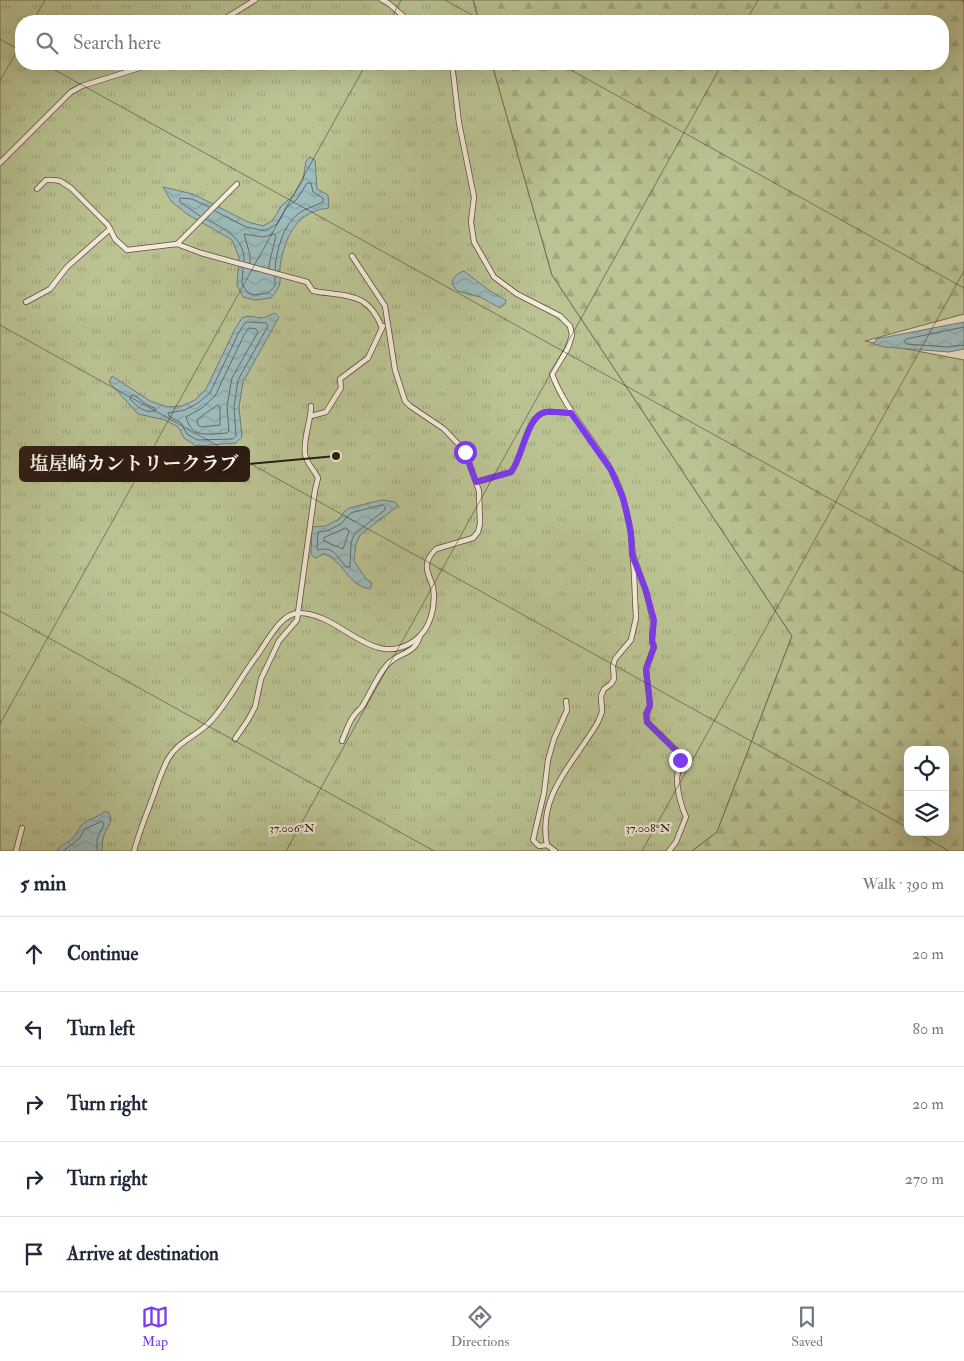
<!DOCTYPE html>
<meta charset="utf-8">
<style>
:root{--surface:#fff;--page:#f6f6f7;--text:#1f2937;--muted:#747a83;--line:#e0e1e3;--accent:#7c3aed}
body{margin:0;font-family:"IM FELL Double Pica","Noto Serif JP",serif;background:var(--page);color:var(--text)}
.controls{position:absolute;right:15px;bottom:15px;display:grid;overflow:hidden;border-radius:10px;box-shadow:0 5px 20px #0002}
.controls button{width:45px;height:45px;display:grid;place-items:center;padding:0;border:0;border-bottom:1px solid var(--line);background:var(--surface);color:var(--text);font:25px sans-serif}
.stop{position:absolute;width:15px;height:15px;margin:-11px;border:4px solid #7c3aed;border-radius:50%;background:#fff}
.stop.end{background:#7c3aed;border-color:#fff;box-shadow:0 1px 5px #0008}
.list{margin:0;padding:0;list-style:none}
h2{display:flex;justify-content:space-between;align-items:center;height:65px;margin:0;padding:0 20px;font-size:21px}
h2 small{font-size:16px;font-weight:400;color:var(--muted)}
.list li{display:grid;grid-template-columns:32px 1fr auto;gap:15px;align-items:center;box-sizing:border-box;height:75px;padding:0 20px;border-top:1px solid var(--line)}
.list b{display:block;font-size:19px;white-space:nowrap}
.list em{font-size:16px;font-style:normal;color:var(--muted)}
.icon{flex:none;width:28px;height:28px;fill:none;stroke:currentColor;stroke-width:2;stroke-linecap:round;stroke-linejoin:round}
.map{position:relative;flex:none;width:964px;height:851px;overflow:hidden}
.search{position:absolute;background:var(--surface);box-shadow:0 5px 20px #0002;left:15px;right:15px;top:15px;height:55px;display:flex;align-items:center;gap:12px;box-sizing:border-box;padding:0 18px;border-radius:20px;color:var(--muted);font-size:19px}
.sheet{height:440px;background:var(--surface)}
nav{display:flex;justify-content:space-around;align-items:center;box-sizing:border-box;height:70px;border-top:1px solid var(--line);background:var(--surface);font-size:14px;color:var(--muted)}
nav a{display:grid;justify-items:center;gap:2px}
nav .on{color:var(--accent)}
.map>svg:first-child{display:block}
.grass{fill:url(#grass-tufts);stroke:#736e52}
.forest{fill:url(#forest-firs);stroke:#736e52;fill-rule:evenodd}
.water{fill:url(#water-waves);stroke:#6f7b79}
.lines{fill:none;stroke-linecap:round;stroke-linejoin:round}
.shore{stroke:#646b68;stroke-width:1}
.service-casing{stroke:#5c4c3e;stroke-width:6}
.service{stroke:#f5ecda;stroke-width:4.5}
.route{stroke:#7c3aed;stroke-width:6}
.ticks{fill:none;stroke:#2b1a11;stroke-width:1;stroke-opacity:0.45}
.ticks-label{font-size:12px;text-anchor:middle;fill:#2b1a11;stroke:#f5ecda;stroke-width:4;stroke-linejoin:round;paint-order:stroke}
.leader{fill:none;stroke:#2b1a11;stroke-width:2}
.callout-dot{fill:#2b1a11;stroke:#f5ecda;stroke-width:2}
.callout{fill:#2b1a11;stroke:#2b1a11;stroke-width:2}
.callout-label{font-size:19px;text-anchor:middle;font-weight:bold;fill:#fff}
</style>
<div class="map">
<svg width="964" height="851" viewBox="0 0 964 851">
<defs>
<pattern id="grass-tufts" width="24" height="20" patternUnits="userSpaceOnUse" patternTransform="scale(1.25)"><rect width="24" height="20" fill="#bbc393"/><path d="M3 7l-1-3M5 7V3M7 7l1-3M15 17l-1-3M17 17v-4M19 17l1-3" fill="none" stroke="#a1a77e"/></pattern>
<pattern id="forest-firs" width="22" height="20" patternUnits="userSpaceOnUse" patternTransform="scale(1.25)"><rect width="22" height="20" fill="#bbc393"/><path d="M5 1l3.5 6h-7zM16 11l3.5 6h-7z" fill="#a1a77e"/></pattern>
<pattern id="water-waves" width="16" height="10" patternUnits="userSpaceOnUse" patternTransform="scale(1.25)"><rect width="16" height="10" fill="#9dbcbe"/><path d="M0 5q4-4 8 0t8 0" fill="none" stroke="#87a1a2"/></pattern>
</defs>
<rect width="100%" height="100%" fill="#efe2c6"/>
<filter id="stains"><feTurbulence type="fractalNoise" baseFrequency=".004" numOctaves="4"/><feColorMatrix values="0 0 0 0 .2 0 0 0 0 .09 0 0 0 0 .02 0 0 0 .5 -.17"/></filter>
<radialGradient id="worn" r=".72"><stop offset=".6" stop-color="#630" stop-opacity="0"/><stop offset="1" stop-color="#630" stop-opacity=".3"/></radialGradient>
<path class="grass" d="M0,0H473L479,21H21V64H492L552,275L792,636L717,832L692,851H0Z"/>
<path class="forest" d="M473,0H964V314L865,341L964,360V851H692L717,832L792,636L552,275L492,64H943V21H479ZM908,750H945V832H908Z"/>
<g class="water">
<path d="M310,157L315,160L317,189L328,195L329,208C298,211 287,233 281,261C277,280 286,281 271,298L255,300L243,297L237,285L239,257L232,240L187,214L171,201L163,187L193,194L248,222L263,226L273,220L282,205L293,196L303,180L306,161Z"/>
<path d="M464,271L490,291L506,300L505,304L500,308L480,297L457,291L452,284C453,277 457,273 464,271Z"/>
<path d="M275,313L279,317L243,382L239,407L242,437L236,443L196,446L184,438L178,427L165,420L138,414L109,382L112,376L150,401L167,407L182,406L195,400L206,389L235,329L242,318L247,316L263,318Z"/>
<path d="M964,322V349L949,352L884,347L874,344L876,339Z"/>
<path d="M382,500L395,502L398,506L360,535L356,544L354,561L367,580L372,583L370,589C348,586 342,559 324,554L315,558L311,554L312,527L326,526L339,519L344,512L349,508Z"/>
<path d="M104,812H108C115,822 105,828 103,839C102,843 103,847 101,851H57C62,843 65,845 72,839C76,835 77,830 81,826C86,819 97,818 104,812Z"/>
</g>
<g class="lines">
<g class="shore">
<path d="M215,211L246,227L265,231L277,224L286,208L297,199L307,183H311L313,192L323,198V202C316,206 306,208 299,213C283,225 276,251 275,270"/>
<path d="M200,216L180,202V198L192,199L209,207"/>
<path d="M206,219C224,229 245,238 244,261"/>
<path d="M250,263V255L244,234L263,237L274,234L276,236L270,260L269,268"/>
<path d="M243,268L242,284L248,293L255,295L268,293L275,286V277"/>
<path d="M248,322L266,323L268,326L238,380L234,407L236,436L233,439L197,440L187,434L181,423L169,416L168,413L185,410L198,403L210,393L239,332L245,323Z"/>
<path d="M964,327L906,339L904,341L906,344L948,347L964,345"/>
<path d="M249,328L256,329L258,332L232,378L227,406L229,431L227,433C208,434 192,439 186,417L202,408L215,396L244,335Z"/>
<path d="M134,395L147,405L155,408V411C144,413 138,407 130,399L131,396Z"/>
<path d="M218,405L220,407V425L201,427L198,425L197,420Z"/>
<path d="M383,505L385,507V510L355,533L351,543L350,567H346C338,558 333,545 319,550L317,549L318,532L327,531L341,524L351,513Z"/>
<path d="M346,528L349,531L343,549L324,541V538Z"/>
<path d="M63,851L79,839L85,829L102,821L104,824L97,839V851"/>
</g>
<g class="service-casing">
<g id="service">
<path d="M382,0L388,3L409,21"/>
<path d="M221,21L255,0"/>
<path d="M452,64L459,123L474,197L471,222L474,242L494,277L517,294L560,316L570,326L572,335L568,348L552,374C565,409 591,436 610,468C636,513 633,569 636,618L631,640L615,659L613,666L614,679L611,684L604,689L601,696L602,712L598,722C575,762 537,794 547,845L555,851"/>
<path d="M0,163L71,92L82,86L152,64"/>
<path d="M37,189L46,180H54L60,181L71,188L108,225L115,239L127,250L177,244L237,184"/>
<path d="M177,244L201,253L307,282L313,291C347,297 368,291 382,328"/>
<path d="M26,302L50,289L67,267L110,229"/>
<path d="M311,416L326,412L341,388L340,379L368,358L383,326"/>
<path d="M476,482L511,472C523,458 526,415 546,412C554,411 563,413 571,413"/>
<path d="M634,558L646,591L653,620L652,641L654,647L646,669L650,705L647,714V722L679,753C681,763 678,769 677,778C677,790 681,806 686,817L676,842L669,851"/>
<path d="M235,739L248,720L255,707L261,679L279,641L297,620L315,490L318,478C314,469 306,463 305,454C303,438 311,422 311,406"/>
<path d="M342,741C346,732 349,720 356,713C358,710 361,709 363,705C371,692 377,676 387,665C398,652 415,655 420,636"/>
<path d="M547,845L539,846L533,840L544,793L548,760L554,739L567,710L566,701"/>
<path d="M16,851L22,828"/>
<path d="M134,851C139,832 147,813 154,794C158,782 162,770 168,759C178,741 197,736 210,722C228,703 240,678 256,657C266,644 280,613 299,613C341,613 372,670 414,641C431,629 436,606 433,587C431,580 426,572 427,565C427,559 432,553 436,549L473,538L478,532L480,524L479,491L465,451L444,429L410,406L405,401L395,370L385,306L352,256"/>
</g>
</g>
<use href="#service" class="service"/>
</g>
<g class="lines">
<path class="route" d="M465,452L476,482L511,472C523,458 526,415 546,412C554,411 563,413 571,413L611,470L623,498L631,532L632,555L646,591L654,620L652,641L654,647L646,669L650,705L646,714L647,722L679,754L680,760"/>
</g>
<path class="ticks" d="M445,0L483,21M961,0L964,2M33,21L45,0M390,21L401,0M746,21L758,0M0,39L21,51M44,64L964,573M560,64L964,288M0,81L21,43M0,325L908,828M0,611L434,851M0,724L366,64M915,832L949,851M286,851L722,64M642,851L964,271"/>
<g class="ticks-label">
<text x="292" y="832">37.006°N</text>
<text x="648" y="832">37.008°N</text>
</g>
<path class="leader" d="M336 456L249 464"/>
<circle class="callout-dot" cx="336" cy="456" r="5"/>
<rect class="callout" x="20" y="447" width="229" height="34" rx="5"/>
<g class="callout-label">
<text x="134" y="470">塩屋崎カントリークラブ</text>
</g>
<rect width="100%" height="100%" filter="url(#stains)"/>
<rect width="100%" height="100%" fill="url(#worn)"/>
</svg>
<div class="controls">
<button><svg class="icon" aria-label="locate" viewBox="0 0 24 24"><circle cx="12" cy="12" r="6"/><path d="M12 2v4M12 18v4M2 12h4M18 12h4"/></svg></button>
<button><svg class="icon" aria-label="layers" viewBox="0 0 24 24"><path d="M12 4l9 5-9 5-9-5zM3 14l9 5 9-5"/></svg></button>
</div>
<div class="stop" style="left:465px;top:452px"></div>
<div class="stop end" style="left:680px;top:760px"></div>
<div class="search"><svg class="icon" aria-label="search" viewBox="0 0 24 24"><circle cx="10" cy="10" r="6"/><path d="M15 15l6 6"/></svg>Search here</div>
</div>
<section class="sheet">
<h2>5 min<small>Walk · 390 m</small></h2>
<ul class="list">
<li><svg class="icon" aria-label="ahead" viewBox="0 0 24 24"><path d="M12 20V5M6 11l6-6 6 6"/></svg><div><b>Continue</b></div><em>20 m</em></li>
<li><svg class="icon" aria-label="left" viewBox="0 0 24 24"><path d="M17 20v-9H6M10 6l-5 5 5 5"/></svg><div><b>Turn left</b></div><em>80 m</em></li>
<li><svg class="icon" aria-label="right" viewBox="0 0 24 24"><path d="M7 20v-9h11M14 6l5 5-5 5"/></svg><div><b>Turn right</b></div><em>20 m</em></li>
<li><svg class="icon" aria-label="right" viewBox="0 0 24 24"><path d="M7 20v-9h11M14 6l5 5-5 5"/></svg><div><b>Turn right</b></div><em>270 m</em></li>
<li><svg class="icon" aria-label="arrive" viewBox="0 0 24 24"><path d="M6 21V4h12l-3 4 3 4H6"/></svg><div><b>Arrive at destination</b></div></li>
</ul>
</section>
<nav>
<a class="on"><svg class="icon" aria-label="map" viewBox="0 0 24 24"><path d="M3 6l6-2 6 2 6-2v14l-6 2-6-2-6 2zM9 4v14M15 6v14"/></svg>Map</a>
<a><svg class="icon" aria-label="directions" viewBox="0 0 24 24"><path d="M12 3l9 9-9 9-9-9zM9 14v-3h6M13 9l2 2-2 2"/></svg>Directions</a>
<a><svg class="icon" aria-label="saved" viewBox="0 0 24 24"><path d="M7 4h10v16l-5-4-5 4z"/></svg>Saved</a>
</nav>
